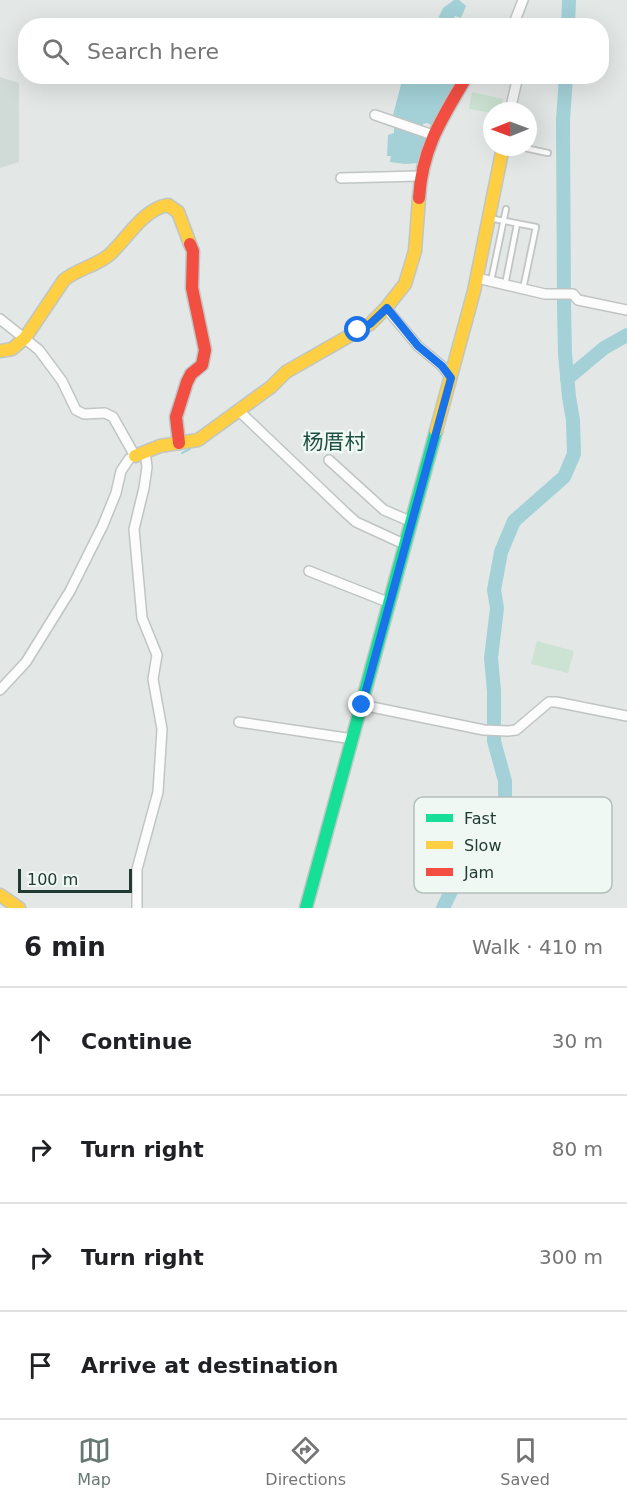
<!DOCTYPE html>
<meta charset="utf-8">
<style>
:root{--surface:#fff;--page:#f6f6f6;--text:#202124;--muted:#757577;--line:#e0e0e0;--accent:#657872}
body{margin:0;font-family:"DejaVu Sans","Noto Sans SC",sans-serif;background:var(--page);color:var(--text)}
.compass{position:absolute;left:483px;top:102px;width:54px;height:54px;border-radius:50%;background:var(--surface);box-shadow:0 6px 24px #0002;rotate:269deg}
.scale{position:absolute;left:18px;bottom:15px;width:114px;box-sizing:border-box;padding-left:6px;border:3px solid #213b34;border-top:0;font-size:16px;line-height:21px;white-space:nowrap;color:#213b34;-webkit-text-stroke:4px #f0f8f4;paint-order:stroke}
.stop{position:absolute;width:18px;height:18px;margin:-14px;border:4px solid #1a73e8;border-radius:50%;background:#fff}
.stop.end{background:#1a73e8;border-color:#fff;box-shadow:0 2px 6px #0008}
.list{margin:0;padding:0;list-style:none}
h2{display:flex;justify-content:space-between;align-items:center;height:78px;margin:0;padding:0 24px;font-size:26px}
h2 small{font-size:20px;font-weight:400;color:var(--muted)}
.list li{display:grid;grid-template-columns:39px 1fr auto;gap:18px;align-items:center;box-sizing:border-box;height:108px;padding:0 24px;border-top:2px solid var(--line)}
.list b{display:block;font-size:22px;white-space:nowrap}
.list em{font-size:20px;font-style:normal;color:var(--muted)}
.icon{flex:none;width:33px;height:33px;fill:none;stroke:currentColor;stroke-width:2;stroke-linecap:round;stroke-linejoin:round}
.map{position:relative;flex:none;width:627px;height:908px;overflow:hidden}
.search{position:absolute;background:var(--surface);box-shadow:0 6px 24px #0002;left:18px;right:18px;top:18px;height:66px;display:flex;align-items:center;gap:15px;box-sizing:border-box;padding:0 21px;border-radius:24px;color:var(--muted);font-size:22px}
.sheet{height:510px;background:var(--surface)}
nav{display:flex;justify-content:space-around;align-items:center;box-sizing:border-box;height:84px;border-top:2px solid var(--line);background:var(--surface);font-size:16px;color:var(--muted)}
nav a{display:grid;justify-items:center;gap:3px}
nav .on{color:var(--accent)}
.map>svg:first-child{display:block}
.built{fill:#d0dad6}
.green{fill:#cce2d2}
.water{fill:#a3d1d7}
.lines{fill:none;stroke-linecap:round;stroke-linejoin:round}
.stream{stroke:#a3d1d7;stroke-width:2}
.river{stroke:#a3d1d7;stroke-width:14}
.lane-casing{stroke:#c0c5c3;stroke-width:8}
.street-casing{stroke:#c0c5c3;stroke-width:12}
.fast-casing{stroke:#bfc6c3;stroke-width:15}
.slow-casing{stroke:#bfc6c3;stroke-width:15}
.jam-casing{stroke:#bfc6c3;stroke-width:15}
.lane{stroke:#fbfcfb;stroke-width:4.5}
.street{stroke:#fbfcfb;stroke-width:9}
.fast{stroke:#16e098;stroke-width:12}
.slow{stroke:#ffcf43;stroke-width:12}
.jam{stroke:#f24e42;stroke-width:12}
.route{stroke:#1a73e8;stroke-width:8}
.labels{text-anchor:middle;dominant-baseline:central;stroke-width:5;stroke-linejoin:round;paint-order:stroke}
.quarter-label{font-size:21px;fill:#1d4e41;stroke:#f0f8f4}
.key{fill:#f0f8f4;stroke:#b2bfba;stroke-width:1.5}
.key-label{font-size:16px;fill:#213b34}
</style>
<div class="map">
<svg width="627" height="908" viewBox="0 0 627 908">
<rect width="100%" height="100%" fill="#e3e8e6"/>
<path class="built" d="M0,77L19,83V162L0,168Z"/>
<g class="green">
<path d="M472,92L503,99L500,111H492V113L469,109Z"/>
<path d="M537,641L574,651L568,673L531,664Z"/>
</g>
<g class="water">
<path d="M454,0H459L466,6L461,18L455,16L452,23L456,25H435L443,8Z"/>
<path d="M403,77H462L431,125L427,123L423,124L422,128L428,137L418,163L405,164L390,162L391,156H387L388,135L394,133V124L397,118L393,115Z"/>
</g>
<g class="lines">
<path class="stream" d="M182,453L190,449"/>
<g class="river">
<path d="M568,26L569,0"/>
<path d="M567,379L604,348L627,335"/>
<path d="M443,908L455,883L468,871L494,853L499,845L505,817V781L494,741V691L491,658L497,608L494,590L501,552L514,521L564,477L574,454L573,420L569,397L565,354L564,305L563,120L566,76"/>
</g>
<g class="lane-casing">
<g id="lane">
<path d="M520,147L548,153"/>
<path d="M489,218L536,227L523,289"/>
<path d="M491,281L506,209"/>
<path d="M505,285L517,224"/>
</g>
</g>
<g class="street-casing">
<g id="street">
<path d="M513,26L523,0"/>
<path d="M510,111L518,76"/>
<path d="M375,115L433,135"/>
<path d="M341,178L420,176"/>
<path d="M477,278L545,294H573L578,300L627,310"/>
<path d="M386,308L418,346L442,366L451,378"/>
<path d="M0,319L39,350L62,381L76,410L84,414L105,413L113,417L135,456L129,459L121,471L116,493L103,525L70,591L26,662L0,690"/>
<path d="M239,411L346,513L356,522L406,545"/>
<path d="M329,460L384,510L412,522"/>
<path d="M309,571L390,603"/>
<path d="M362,705L484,730L508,731L516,730L549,702H556L627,716"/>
<path d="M239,722L353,739"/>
<path d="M137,908V869L158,792L162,729L153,679L157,655L142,618L134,529L144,488L147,467L145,451"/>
</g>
</g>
<g class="fast-casing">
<path id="fast" d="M306,908L436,431"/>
</g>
<g class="slow-casing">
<g id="slow">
<path d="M0,351L12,349L25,338L64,280C77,269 96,266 109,255C127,239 143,209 168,205L178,212L190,244"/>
<path d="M436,431L474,291L503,147"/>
<path d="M135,456L160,446L198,440L271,387L286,372L370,324L386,308L405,284L415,251L419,198"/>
<path d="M0,895L19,908"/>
</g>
</g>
<g class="jam-casing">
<g id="jam">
<path d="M419,198C422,148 442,118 467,76"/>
<path d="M179,443L176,417L187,382L191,374L202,365L205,350L192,288L193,251L190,244"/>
</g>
</g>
<use href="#lane" class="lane"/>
<use href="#street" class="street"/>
<use href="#fast" class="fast"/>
<use href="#slow" class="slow"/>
<use href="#jam" class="jam"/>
</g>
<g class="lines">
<path class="route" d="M358,330L370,324L387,308L418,346L442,366L451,378L362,705"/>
</g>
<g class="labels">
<g class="quarter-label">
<text x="334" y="442">杨厝村</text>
</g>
</g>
<rect x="414" y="797" width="198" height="96" rx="9" class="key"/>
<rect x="426" y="814" width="27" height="8" fill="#16e098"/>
<rect x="426" y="841" width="27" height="8" fill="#ffcf43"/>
<rect x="426" y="868" width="27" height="8" fill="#f24e42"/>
<g class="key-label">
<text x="464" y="824">Fast</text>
<text x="464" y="851">Slow</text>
<text x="464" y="878">Jam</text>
</g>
</svg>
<svg class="compass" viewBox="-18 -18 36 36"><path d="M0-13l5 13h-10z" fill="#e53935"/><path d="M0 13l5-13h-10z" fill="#757577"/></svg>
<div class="scale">100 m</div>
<div class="stop" style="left:358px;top:330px"></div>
<div class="stop end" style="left:362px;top:705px"></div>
<div class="search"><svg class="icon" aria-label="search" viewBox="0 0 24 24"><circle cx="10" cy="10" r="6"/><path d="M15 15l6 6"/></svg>Search here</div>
</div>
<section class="sheet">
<h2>6 min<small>Walk · 410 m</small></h2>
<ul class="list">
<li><svg class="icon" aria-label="ahead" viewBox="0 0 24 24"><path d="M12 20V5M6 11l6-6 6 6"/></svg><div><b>Continue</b></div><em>30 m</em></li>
<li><svg class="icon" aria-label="right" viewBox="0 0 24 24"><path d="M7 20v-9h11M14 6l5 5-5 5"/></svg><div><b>Turn right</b></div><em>80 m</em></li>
<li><svg class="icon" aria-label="right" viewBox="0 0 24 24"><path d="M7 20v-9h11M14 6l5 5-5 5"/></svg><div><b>Turn right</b></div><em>300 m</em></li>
<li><svg class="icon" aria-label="arrive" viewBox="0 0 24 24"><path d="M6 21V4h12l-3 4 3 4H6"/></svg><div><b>Arrive at destination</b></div></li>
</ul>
</section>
<nav>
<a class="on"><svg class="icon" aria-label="map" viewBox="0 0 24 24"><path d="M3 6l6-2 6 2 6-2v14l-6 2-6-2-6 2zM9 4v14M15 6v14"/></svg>Map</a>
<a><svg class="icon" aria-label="directions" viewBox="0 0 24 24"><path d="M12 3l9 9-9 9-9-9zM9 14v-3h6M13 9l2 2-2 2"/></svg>Directions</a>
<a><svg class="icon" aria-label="saved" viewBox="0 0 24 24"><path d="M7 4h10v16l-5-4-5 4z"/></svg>Saved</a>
</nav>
